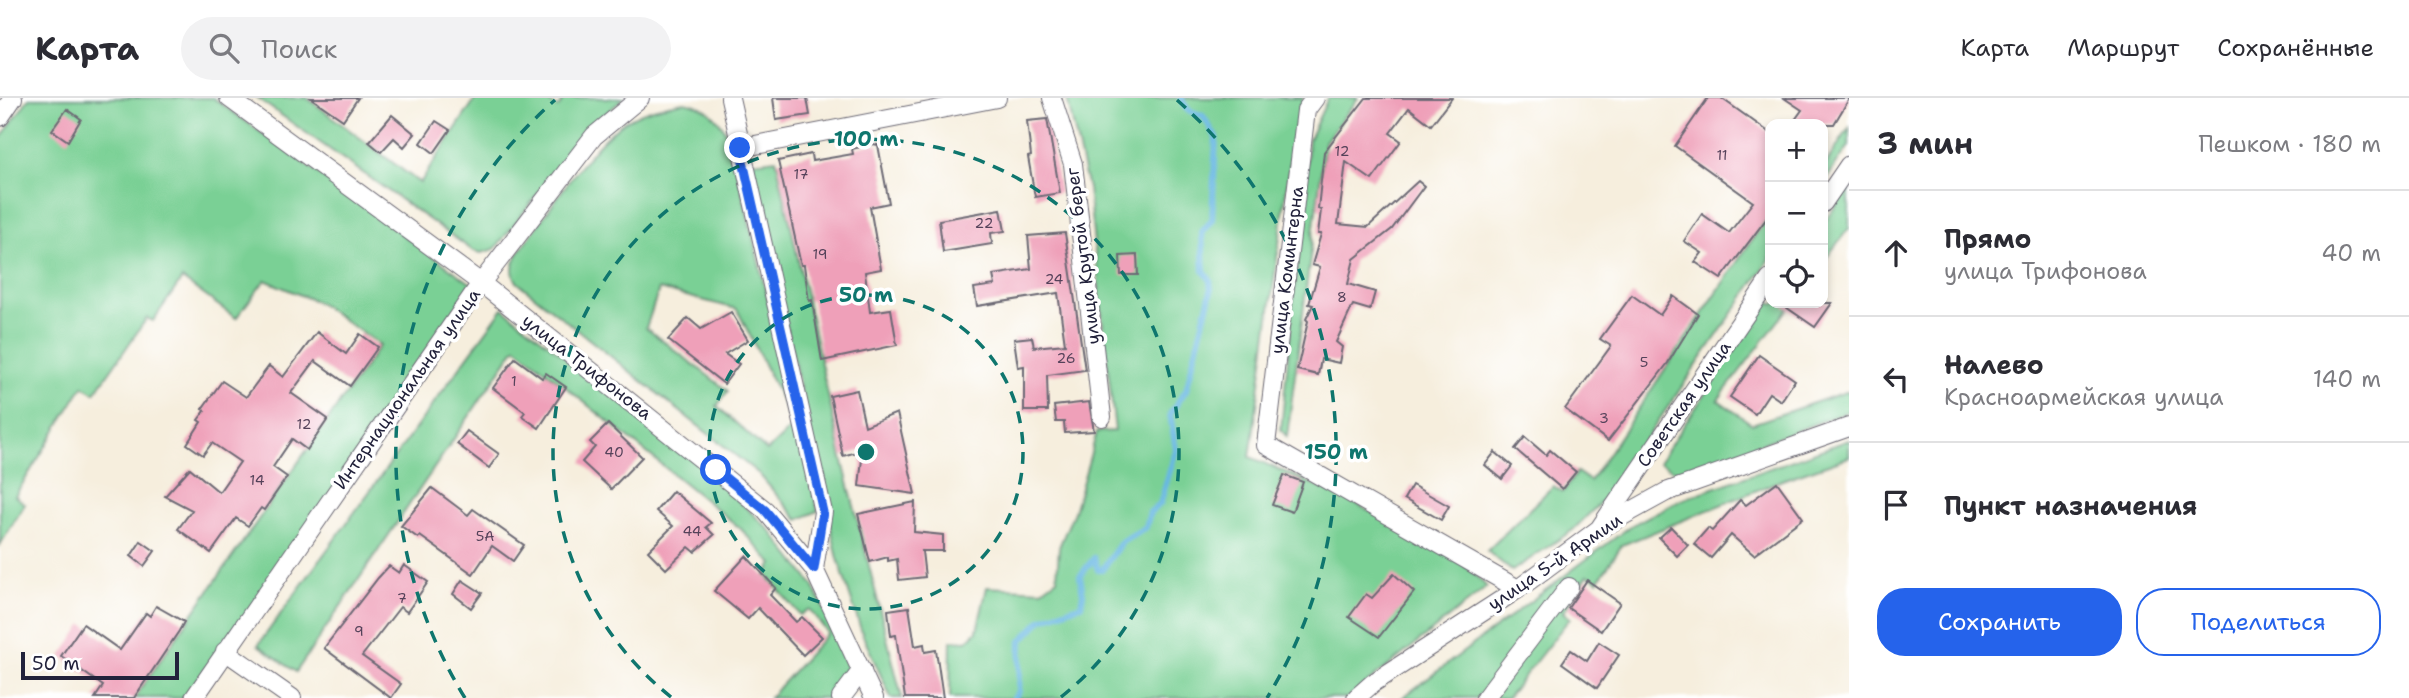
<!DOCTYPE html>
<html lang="ru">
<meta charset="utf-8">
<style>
:root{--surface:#fff;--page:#f2f2f3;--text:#2b2b33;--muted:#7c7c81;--line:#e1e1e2;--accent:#2563eb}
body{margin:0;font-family:"Shantell Sans",sans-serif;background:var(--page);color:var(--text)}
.controls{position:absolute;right:21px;top:21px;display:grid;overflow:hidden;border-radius:14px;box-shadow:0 4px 10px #0003}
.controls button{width:63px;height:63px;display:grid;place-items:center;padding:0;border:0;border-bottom:2px solid var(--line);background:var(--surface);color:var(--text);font:35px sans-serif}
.scale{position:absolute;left:21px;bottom:18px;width:158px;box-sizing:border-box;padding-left:7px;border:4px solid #22223b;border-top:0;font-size:19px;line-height:24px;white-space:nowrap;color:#22223b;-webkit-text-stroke:5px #fff;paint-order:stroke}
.stop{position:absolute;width:21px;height:21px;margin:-16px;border:5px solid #2563eb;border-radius:50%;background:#fff}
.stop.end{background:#2563eb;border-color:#fff;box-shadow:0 2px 7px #0008}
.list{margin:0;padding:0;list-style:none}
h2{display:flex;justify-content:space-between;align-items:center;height:91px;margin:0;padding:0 28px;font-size:30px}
h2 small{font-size:23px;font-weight:400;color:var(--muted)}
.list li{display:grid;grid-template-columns:46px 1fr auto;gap:21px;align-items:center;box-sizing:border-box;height:126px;padding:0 28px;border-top:2px solid var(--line)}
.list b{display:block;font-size:26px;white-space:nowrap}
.list p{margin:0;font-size:23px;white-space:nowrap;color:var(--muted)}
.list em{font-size:23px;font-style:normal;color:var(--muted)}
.actions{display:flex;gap:14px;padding:21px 28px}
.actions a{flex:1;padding:16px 0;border:2px solid var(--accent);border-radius:28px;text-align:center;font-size:24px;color:var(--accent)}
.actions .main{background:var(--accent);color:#fff}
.icon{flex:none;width:38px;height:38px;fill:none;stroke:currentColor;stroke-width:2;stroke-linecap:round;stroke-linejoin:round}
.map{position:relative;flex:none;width:1849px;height:600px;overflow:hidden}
header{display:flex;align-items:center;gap:42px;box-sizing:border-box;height:98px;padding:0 35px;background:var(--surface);border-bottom:2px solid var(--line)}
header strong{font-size:33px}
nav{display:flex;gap:38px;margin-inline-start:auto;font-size:24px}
.search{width:490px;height:63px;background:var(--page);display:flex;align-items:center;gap:18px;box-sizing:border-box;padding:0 24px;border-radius:38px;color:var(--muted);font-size:26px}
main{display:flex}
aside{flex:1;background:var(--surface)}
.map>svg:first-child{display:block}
.green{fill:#7ad095;stroke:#4e7968;stroke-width:2;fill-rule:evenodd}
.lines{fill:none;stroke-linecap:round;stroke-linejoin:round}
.stream{stroke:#68b7e3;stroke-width:6}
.building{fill:#efa0b9}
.street-casing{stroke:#6c6974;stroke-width:20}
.street{stroke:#fff;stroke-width:18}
.route{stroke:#2563eb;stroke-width:9}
.ring{fill:none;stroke:#0f766e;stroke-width:3.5;stroke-dasharray:12 9}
.labels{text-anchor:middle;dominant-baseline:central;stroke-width:7;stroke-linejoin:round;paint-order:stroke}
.number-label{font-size:14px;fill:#55425a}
.street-label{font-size:18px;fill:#22223b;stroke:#fff}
.centre{fill:#0f766e;stroke:#fff;stroke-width:3.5}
.ring-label{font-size:21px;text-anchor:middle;font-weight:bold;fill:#0f766e;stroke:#fff;stroke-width:7;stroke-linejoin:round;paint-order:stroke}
</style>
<header>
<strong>Карта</strong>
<div class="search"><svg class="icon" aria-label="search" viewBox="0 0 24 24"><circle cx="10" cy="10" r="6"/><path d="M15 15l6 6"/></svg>Поиск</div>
<nav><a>Карта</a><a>Маршрут</a><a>Сохранённые</a></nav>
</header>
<main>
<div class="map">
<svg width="1849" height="600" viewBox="0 0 1849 600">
<rect width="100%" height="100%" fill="#fff"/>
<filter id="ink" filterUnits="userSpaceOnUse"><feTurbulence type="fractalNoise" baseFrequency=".0143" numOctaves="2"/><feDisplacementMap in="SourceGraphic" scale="14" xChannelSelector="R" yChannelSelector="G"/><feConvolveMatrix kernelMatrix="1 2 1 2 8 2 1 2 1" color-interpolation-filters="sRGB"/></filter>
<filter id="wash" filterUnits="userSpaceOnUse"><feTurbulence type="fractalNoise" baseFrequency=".00686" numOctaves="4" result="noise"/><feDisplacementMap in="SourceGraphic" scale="28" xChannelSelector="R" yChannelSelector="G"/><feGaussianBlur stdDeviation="1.57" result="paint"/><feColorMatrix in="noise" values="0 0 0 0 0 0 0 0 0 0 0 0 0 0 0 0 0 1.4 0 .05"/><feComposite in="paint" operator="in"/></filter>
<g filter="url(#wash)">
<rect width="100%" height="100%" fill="#f6eedd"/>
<g class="green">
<path d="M29,0H213L476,189L192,600H134L380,247L317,204L265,182L236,220L182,181L153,223L147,220L95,295L83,288L15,398L25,406L0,447V41Z"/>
<path d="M257,0H307L420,85L476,0H543L558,10L565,0H624L589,30L495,151L481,155L472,152Z"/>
<path d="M1067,0H1303L1294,35L1250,359L1349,402L1460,462L1487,489L1348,600H950L951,542L967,543L977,533L987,489L1042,492L1057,481L1059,449L1074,414L1097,334L1115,333L1088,91Z"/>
<path d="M1328,0H1358L1325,44L1287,339L1281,332L1309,41Z"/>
<path d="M684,4C708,8 717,18 729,39L818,413L798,422L759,376L517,184C510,172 513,166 519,154C546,118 593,39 631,20C648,11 665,7 684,4ZM659,191L737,211L785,309L792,329L767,353L717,308L728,293L646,230Z"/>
<path d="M1849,30V48L1823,86V70Z"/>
<path d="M776,61L841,356L902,600H891L863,538L838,461L750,64Z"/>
<path d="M1849,89V130L1823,164V126Z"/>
<path d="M1770,115V161L1605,400L1573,432L1512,473L1487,453L1553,388L1563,394L1577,374L1590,383Z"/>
<path d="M1770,200V205H1792L1718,302L1752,326L1849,293V313L1680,376L1659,364Z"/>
<path d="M503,210L689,357L770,432L813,487L845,556L847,568L829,600H769L828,535L809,511L800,517L766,477L773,466L741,431L516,249L296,574L258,547Z"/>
<path d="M1849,342V359L1782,382L1622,447L1598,483L1588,477L1563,514L1570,520L1507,600H1402L1632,427L1680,402Z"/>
</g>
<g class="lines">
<path class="stream" d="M1014,600L1019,593L1021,543L1042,521L1081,507L1083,496L1080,478L1094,460L1098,472H1102L1122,443L1146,429L1150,414L1160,406L1176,352L1170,316L1186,292L1211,193L1210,181L1204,173L1202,134L1212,122L1216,39L1203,18L1188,12L1181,0"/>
</g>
<g id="blocks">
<g class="building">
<path d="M311,0H358L343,22Z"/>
<path d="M773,0H807L810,17L776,22Z"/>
<path d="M1366,0H1452L1431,27L1409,10L1390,35L1401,43L1372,82L1346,64L1338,126L1368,129L1418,83L1424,88L1392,131L1354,161L1348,186L1375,194L1370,212L1353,207L1336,244L1342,249L1339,265L1321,261L1318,277L1297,272L1308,223L1306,221L1313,207L1309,206L1320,169L1312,167L1321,136H1318L1321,112L1318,111L1324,54Z"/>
<path d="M1708,0H1721L1770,35V116L1721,181L1695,164L1702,155L1684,143L1702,116L1729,135L1753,104L1675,48Z"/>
<path d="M1784,0H1849V1L1834,26H1792L1802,12Z"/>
<path d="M67,11L81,21L68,43L52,32Z"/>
<path d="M392,17L415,36L404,49L394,40L381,54L369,44Z"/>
<path d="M1047,21L1060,95L1035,99L1028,59L1031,58L1027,23Z"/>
<path d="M436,23L450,32L434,55L421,45Z"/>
<path d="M873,46L878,47L889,105L870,109L881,171L865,174L870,214L891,211L897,247L822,263L812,202L809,203L804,167H801L778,63L811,56L812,63L853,56L852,51Z"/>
<path d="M1001,111L1005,133L991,135L992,146L943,154L939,122Z"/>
<path d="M1065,135L1085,272L1047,277L1048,313H1024V268L1018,269L1014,241L1032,239L1034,249L1065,246L1058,195L977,208L974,190L995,187L993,177L1031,171L1028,138Z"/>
<path d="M1137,157L1138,177H1121L1120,158Z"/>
<path d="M1632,197L1660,217L1673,198L1698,216L1668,265L1608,343L1565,311L1611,248L1600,241Z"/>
<path d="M1780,205H1832L1815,229Z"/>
<path d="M731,214L748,242L725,256L739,266L724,286L668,242L688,220L701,231Z"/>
<path d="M317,234L346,256L360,236L378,249L350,288L315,263L291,295L328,321L307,352L292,341L273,369L287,379L264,412L261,410L248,428L236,420L211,455L178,431L192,412L165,398L190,370L219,394L240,364L212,345L203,357L187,346L201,324L198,322L205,313L202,311L222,283L246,299L269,268L283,279Z"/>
<path d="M1759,257L1795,282L1781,303L1769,295L1755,316L1730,299Z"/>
<path d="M515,260L542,280L546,275L566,289L539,330L522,318L525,314L493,290Z"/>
<path d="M857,292L865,328L897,315L915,396L859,388L863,352L843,358L830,298Z"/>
<path d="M1089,304L1094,333L1065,335L1064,324H1056L1054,308Z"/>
<path d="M608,326L642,359L611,391L582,364L595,349L590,344Z"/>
<path d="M467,333L499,356L489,370L457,346Z"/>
<path d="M1525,339L1546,357L1550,352L1576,374L1562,391L1515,351Z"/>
<path d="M1495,354L1512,368L1502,381L1485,367Z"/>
<path d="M1284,377L1303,384L1292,414L1272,407Z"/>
<path d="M1777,384L1803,420L1754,457L1731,437L1711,460L1694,446L1708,430L1712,433L1740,402L1746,407Z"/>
<path d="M1412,387L1449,408L1441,422L1404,401Z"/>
<path d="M432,390L468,417L473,411L524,447L513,463L492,448L473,476L420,438L418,440L401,428Z"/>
<path d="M673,393L711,425L706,429L714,437L695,454L689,449L666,471L648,453L673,428L656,413Z"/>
<path d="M915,404L914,434L943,437V453H922L925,479L899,482L897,461L888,463V459L870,464L858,416Z"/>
<path d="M1671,429L1688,447L1677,458L1659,440Z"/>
<path d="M141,443L155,453L144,468L131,458Z"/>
<path d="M746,458L776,490L770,497L796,524L802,519L822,539L803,557L758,510L748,521L714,493Z"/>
<path d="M404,467L428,484L407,514L400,509L362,558L401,586L391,600L324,550L378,480L389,468L399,475Z"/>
<path d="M1394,476L1414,494L1379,539L1349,519L1366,496L1372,500Z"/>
<path d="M462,482L482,495L471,510L453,496Z"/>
<path d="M1587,482L1620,505L1601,533L1568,510Z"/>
<path d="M156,508L184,524L179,533L134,600H95L103,588L61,558L83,526L120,552L146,515L150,518Z"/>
<path d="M909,509L915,548L924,546L925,554L936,552L943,600H905L896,537L891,538L888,512Z"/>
<path d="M1599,544L1619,557L1597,590L1562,565L1571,552L1587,563Z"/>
</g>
</g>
</g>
<g filter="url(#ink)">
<use href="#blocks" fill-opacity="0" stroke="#6c6974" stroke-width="2"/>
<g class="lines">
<g class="street-casing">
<g id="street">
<path d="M229,0L481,185L765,412L814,471L874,600"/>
<path d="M730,0L823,414L814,471"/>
<path d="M1052,0L1073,66L1102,319"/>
<path d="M1315,0L1306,12L1266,347L1518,491"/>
<path d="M0,19L13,0"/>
<path d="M740,50L997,0"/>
<path d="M1823,105L1849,67"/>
<path d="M1601,428L1770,181"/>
<path d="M225,553L292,600"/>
<path d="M194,600L481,185L594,38L640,0"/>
<path d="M841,600L862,572"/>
<path d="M1356,600L1373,585L1518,491L1599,431L1666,394L1849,329"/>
<path d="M1485,600L1569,489"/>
</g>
</g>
<use href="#street" class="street"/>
</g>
</g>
<g class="lines" filter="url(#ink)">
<path class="route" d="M716,372L765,412L814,471L823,414L740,50"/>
</g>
<g class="ring">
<circle cx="866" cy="354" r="157"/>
<path d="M671 599A313 313 0 1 1 1061 599"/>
<path d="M465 600A470 470 0 0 1 555 2M1177 2A470 470 0 0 1 1267 600"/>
</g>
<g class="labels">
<g class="number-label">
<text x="1342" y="53">12</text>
<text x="1722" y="57">11</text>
<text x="801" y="76">17</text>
<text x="984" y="125">22</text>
<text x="820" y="156">19</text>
<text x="1054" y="181">24</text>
<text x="1342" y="199">8</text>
<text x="1066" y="260">26</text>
<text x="1644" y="264">5</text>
<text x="514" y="283">1</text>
<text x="1604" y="320">3</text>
<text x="304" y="326">12</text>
<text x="614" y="354">40</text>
<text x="257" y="382">14</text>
<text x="692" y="433">44</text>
<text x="485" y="438">5А</text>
<text x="402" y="500">7</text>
<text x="359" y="533">9</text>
</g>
<g class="street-label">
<text transform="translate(1083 158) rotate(-97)">улица Крутой берег</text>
<text transform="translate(1287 172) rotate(-83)">улица Коминтерна</text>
<text transform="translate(587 269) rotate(38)">улица Трифонова</text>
<text transform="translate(407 291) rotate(-55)">Интернациональная улица</text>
<text transform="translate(1684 306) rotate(-55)">Советская улица</text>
<text transform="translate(1555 464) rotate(-34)">улица 5-й Армии</text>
</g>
</g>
<circle cx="866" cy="354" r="10" class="centre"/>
<g class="ring-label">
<text x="866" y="48">100 m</text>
<text x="866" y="204">50 m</text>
<text x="1336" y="361">150 m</text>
</g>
</svg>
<div class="controls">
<button>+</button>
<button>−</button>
<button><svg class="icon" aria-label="locate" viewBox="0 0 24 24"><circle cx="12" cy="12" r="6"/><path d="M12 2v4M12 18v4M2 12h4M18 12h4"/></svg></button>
</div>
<div class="scale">50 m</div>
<div class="stop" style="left:716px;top:372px"></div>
<div class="stop end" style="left:740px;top:50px"></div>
</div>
<aside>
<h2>3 мин<small>Пешком · 180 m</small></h2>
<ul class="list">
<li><svg class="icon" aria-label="ahead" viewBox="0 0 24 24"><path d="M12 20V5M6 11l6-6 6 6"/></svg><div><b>Прямо</b><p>улица Трифонова</p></div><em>40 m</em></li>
<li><svg class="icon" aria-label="left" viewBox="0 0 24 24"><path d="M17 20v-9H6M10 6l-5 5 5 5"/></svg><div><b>Налево</b><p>Красноармейская улица</p></div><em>140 m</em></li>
<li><svg class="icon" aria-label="arrive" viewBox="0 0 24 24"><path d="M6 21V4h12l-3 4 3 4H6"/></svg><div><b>Пункт назначения</b></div></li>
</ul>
<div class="actions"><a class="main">Сохранить</a><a>Поделиться</a></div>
</aside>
</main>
